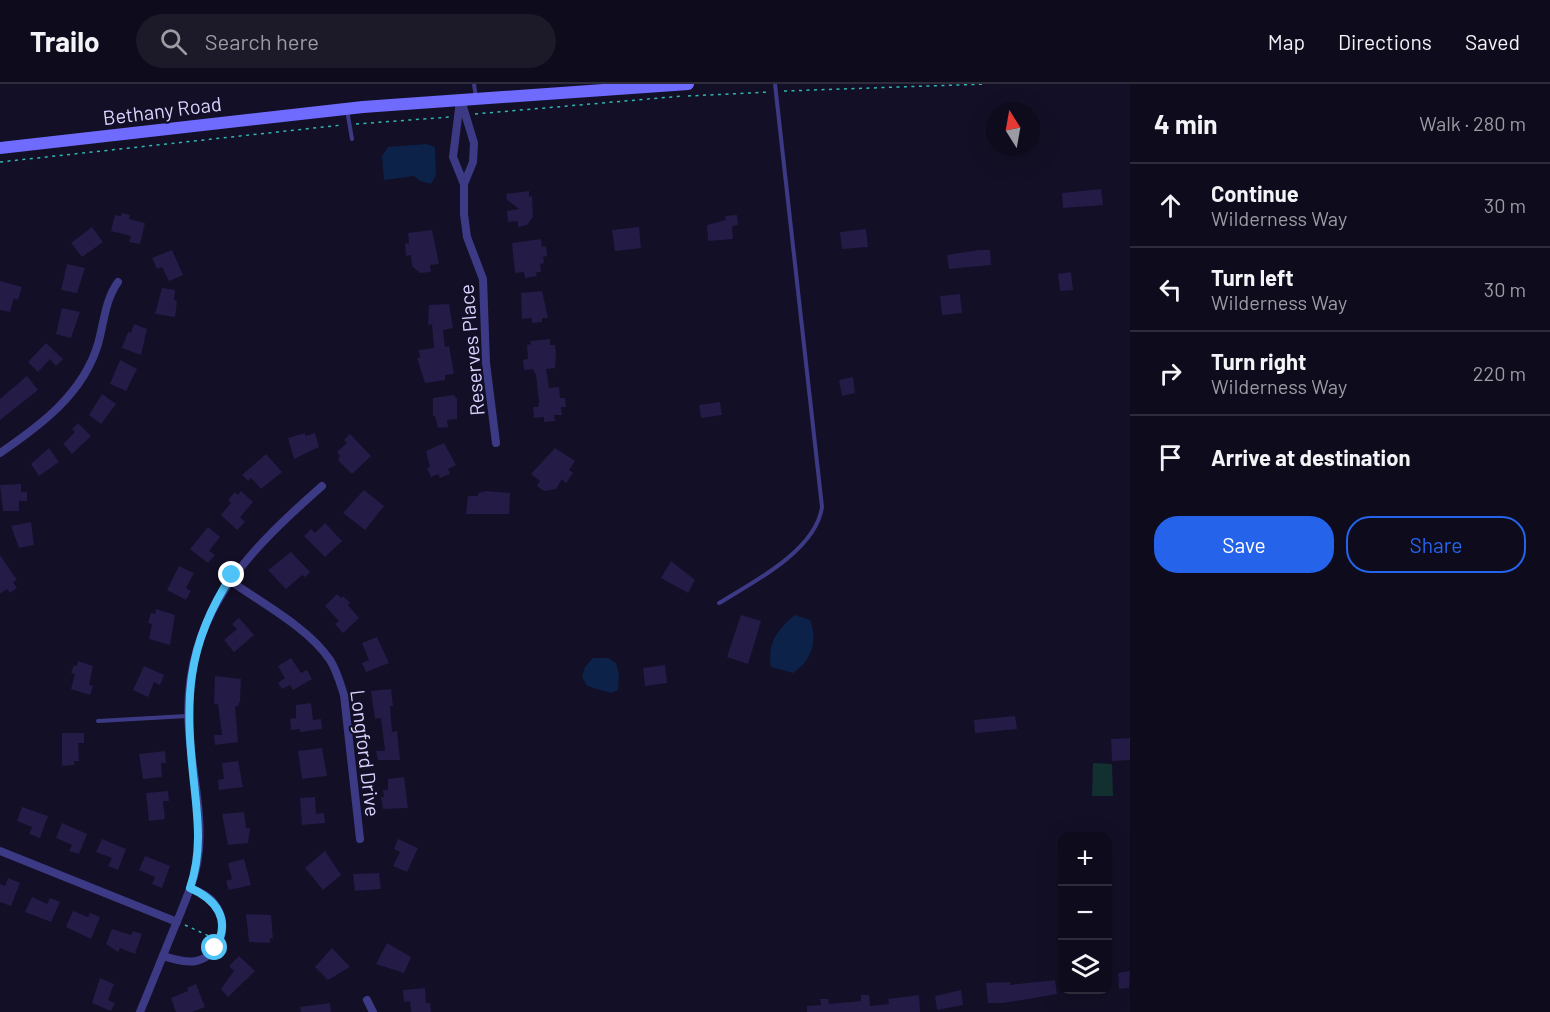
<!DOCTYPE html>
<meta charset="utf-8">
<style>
:root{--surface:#0e0b1c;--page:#1c1929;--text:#f1f3f6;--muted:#9b9ba3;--line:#2e2b3b;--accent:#2563eb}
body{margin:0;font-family:Barlow,sans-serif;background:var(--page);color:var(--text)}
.controls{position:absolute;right:18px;bottom:18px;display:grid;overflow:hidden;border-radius:12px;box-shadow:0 6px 24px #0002}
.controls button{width:54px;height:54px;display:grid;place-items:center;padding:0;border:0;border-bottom:2px solid var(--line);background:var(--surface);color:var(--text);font:30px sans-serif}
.compass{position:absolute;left:986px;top:18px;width:54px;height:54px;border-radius:50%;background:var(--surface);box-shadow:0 6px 24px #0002;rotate:349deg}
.stop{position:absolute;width:18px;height:18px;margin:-14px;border:4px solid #4fc3f7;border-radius:50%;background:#fff}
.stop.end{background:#4fc3f7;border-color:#fff;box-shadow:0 2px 6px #0008}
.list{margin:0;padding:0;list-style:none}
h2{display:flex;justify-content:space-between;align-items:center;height:78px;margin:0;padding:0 24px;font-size:26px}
h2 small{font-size:20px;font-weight:400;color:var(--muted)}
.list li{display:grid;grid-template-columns:39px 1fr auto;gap:18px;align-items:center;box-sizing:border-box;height:84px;padding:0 24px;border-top:2px solid var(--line)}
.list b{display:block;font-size:22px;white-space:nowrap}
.list p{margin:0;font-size:20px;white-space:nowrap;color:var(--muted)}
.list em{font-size:20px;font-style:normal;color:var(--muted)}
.actions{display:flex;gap:12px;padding:18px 24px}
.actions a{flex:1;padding:14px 0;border:2px solid var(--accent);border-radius:24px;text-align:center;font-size:21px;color:var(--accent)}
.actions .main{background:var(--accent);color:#fff}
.icon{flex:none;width:33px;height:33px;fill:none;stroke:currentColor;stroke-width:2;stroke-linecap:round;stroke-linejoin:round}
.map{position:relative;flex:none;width:1130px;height:928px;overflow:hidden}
header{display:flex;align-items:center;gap:36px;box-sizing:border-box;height:84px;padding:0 30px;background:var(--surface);border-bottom:2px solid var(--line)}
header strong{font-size:28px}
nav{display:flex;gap:33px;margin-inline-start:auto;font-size:21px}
.search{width:420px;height:54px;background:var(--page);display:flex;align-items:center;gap:15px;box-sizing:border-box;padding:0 21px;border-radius:33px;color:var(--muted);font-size:22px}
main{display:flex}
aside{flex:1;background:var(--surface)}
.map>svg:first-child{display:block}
.green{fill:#12302f}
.water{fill:#0c2248}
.building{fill:#241b47}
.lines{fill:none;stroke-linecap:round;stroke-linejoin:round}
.path{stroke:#2fb8b0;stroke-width:1.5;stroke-dasharray:3 4.5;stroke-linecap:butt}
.lane{stroke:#3d3a85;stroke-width:4}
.street{stroke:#3d3a85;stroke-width:8}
.secondary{stroke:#6f6bff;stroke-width:12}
.route{stroke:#4fc3f7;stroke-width:8}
.labels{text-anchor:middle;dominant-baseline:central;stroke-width:4.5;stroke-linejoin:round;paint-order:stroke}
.street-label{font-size:20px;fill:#d9d4ff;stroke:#130f26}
</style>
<header>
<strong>Trailo</strong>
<div class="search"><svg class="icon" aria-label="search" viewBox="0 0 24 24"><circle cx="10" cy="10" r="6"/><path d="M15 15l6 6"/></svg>Search here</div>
<nav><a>Map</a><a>Directions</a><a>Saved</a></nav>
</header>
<main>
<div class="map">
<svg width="1130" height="928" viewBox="0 0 1130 928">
<rect width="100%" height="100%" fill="#130f26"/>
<path class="green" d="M1093,679L1112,680L1113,712H1092Z"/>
<g class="water">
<path d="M426,60L435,63L436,91L431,100L420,97L414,92L384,96L382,72L388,63Z"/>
<path d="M795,531L810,536C818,557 812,576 793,589L771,583C767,559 777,546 795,531Z"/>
<path d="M593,574H608L616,579L619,590L618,606L611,609L587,602L582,593L585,583Z"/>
</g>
<g class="building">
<path d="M1101,105L1103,121L1063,124L1062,109Z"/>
<path d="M529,107V113L532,112L533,133L527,141L518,143V137L508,138L507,127L519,125L507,116L506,110Z"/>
<path d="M122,129L130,131L129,135L145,139L140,160L129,158L131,152L111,147L115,131L121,132Z"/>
<path d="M737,131L738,141L732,142L733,155L708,157L707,141L726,136L725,132Z"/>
<path d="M92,143L103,158L82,173L71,159Z"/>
<path d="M639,143L641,164L615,167L612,146Z"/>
<path d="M866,145L868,163L842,165L840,148Z"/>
<path d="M432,146L439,180L430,181L431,188L420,189L412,182L411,171L406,172L405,160L409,159L408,149Z"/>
<path d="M541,155L542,163L546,162L547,172L543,173L544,179L540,180L541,188H536L537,192L525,194L524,188L515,189L512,159Z"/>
<path d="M172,166L183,191L169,197L162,183L157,185L152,174Z"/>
<path d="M979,166H990L991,181L949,185L947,171Z"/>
<path d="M67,180L85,184L77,209L61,206Z"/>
<path d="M1071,188L1073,206L1060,207L1058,190Z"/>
<path d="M0,197L22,203L18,216L14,214L10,228L0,226Z"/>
<path d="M162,204L175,206L174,216L177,217L175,233L155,230Z"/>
<path d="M542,207L548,234H542V238L532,239V234L522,235L521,209Z"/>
<path d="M960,210L962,229L942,231L940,212Z"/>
<path d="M449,220L453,244L443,246L445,263L449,262L454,290L445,291V296L425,299L417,274H420L419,266L434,264L432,240L428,241L429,221Z"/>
<path d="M62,224L80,228L71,254L56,250Z"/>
<path d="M134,240L147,245L141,271L122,264L128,248L131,249Z"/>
<path d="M550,255V261H555L556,269L555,284L546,285L549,304L559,303L560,314H565L566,323H561L562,331H554L555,337L544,338V333L534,334L533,323H538L539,318L536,291L533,285L524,286L523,276L528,275L527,261L531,260L530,257Z"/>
<path d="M46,259L63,275L56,282L50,275L38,288L28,278Z"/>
<path d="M120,276L137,285L126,307L110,300Z"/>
<path d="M27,292L38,306L0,336V315Z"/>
<path d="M853,293L855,309L842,312L839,296Z"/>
<path d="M102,310L116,320L101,340L89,331Z"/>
<path d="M453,311L457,315V335L447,336L448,343L438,344L435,332H433V314Z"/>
<path d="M720,318L722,331L701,334L699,321Z"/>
<path d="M78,339L91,352L72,370L63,360L75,348L72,345Z"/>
<path d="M305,349V352L315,349L319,363L294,375L288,354Z"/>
<path d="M350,350L371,372L352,390L338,376L340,372L337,368L347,359L344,356Z"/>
<path d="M444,359L456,381L448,385L450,390L440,394L438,390L431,393L427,384L430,383L426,367Z"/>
<path d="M49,364L59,378L39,392L31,380Z"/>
<path d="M555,364L575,377L569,386L573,389L566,399L562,395L556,405L544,407L537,402L540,397L531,390Z"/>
<path d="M266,370L282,388L261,405L251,394L248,397L242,391Z"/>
<path d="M21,400V408H27V417H19V427H3L0,401Z"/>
<path d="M364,406L384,422L365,446L343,429Z"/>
<path d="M241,407L253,418L240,433L245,438L237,446L221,431L231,419L228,416L235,408L238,411Z"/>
<path d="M486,407L510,409L509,430H466L468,412H478V409Z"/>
<path d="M31,438L34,461L19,464L11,442Z"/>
<path d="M325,439L342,457L325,473L304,452L311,445L315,449Z"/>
<path d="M208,443L220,453L209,467L215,471L208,479L190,465Z"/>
<path d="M291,468L310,488L305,493L302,491L286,505L268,486Z"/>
<path d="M0,471L17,496L13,498L17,504L10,509L7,505L0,510Z"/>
<path d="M671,477L695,496L688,509L661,494Z"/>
<path d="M179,482L194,489L186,504L191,507L186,516L167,506Z"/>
<path d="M337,510L341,514L343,512L350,519L348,521L359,534L343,549L335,540L339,537L325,522Z"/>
<path d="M156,525L175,531L170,561L149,555L152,540L148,539L151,529L155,530Z"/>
<path d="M741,531L761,537L748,580L727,573Z"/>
<path d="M239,534L254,551L234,568L224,556L237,545L232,540Z"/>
<path d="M377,553L389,579L366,588L362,579L369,576L362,559Z"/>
<path d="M291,574L301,589L307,586L312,595L293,606L290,601L282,605L278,599L285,594L278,582Z"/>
<path d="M78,577L93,582L89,601L93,602L90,611L71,605L75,590L71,589L74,581L77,582Z"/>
<path d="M665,581L667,599L645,602L643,584Z"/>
<path d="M144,582L164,591L160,601L154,598L148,613L133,606Z"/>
<path d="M215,592L241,595L240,617L238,622H235L238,658L215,661L214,651H222L218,620H214Z"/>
<path d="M391,605L393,622H390L392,648L397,647L400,676H378L376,667H385L381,634L375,635L371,607Z"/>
<path d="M311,619L313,636L321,635L322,645L300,648V645L291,646L290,635L296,634V621Z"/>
<path d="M1015,632L1017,645L975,649L974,636Z"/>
<path d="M62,649H84V659H78L79,677H74V681L62,682Z"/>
<path d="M1130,654V676L1112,677L1111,655Z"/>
<path d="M322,664L327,692L302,695L298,667Z"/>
<path d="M165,667L166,679H161L162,693L143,695L139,670Z"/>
<path d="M238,677L243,703L219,706L218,696L224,695L222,679Z"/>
<path d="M404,693L408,724L383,725L381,713H384L383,706H388V695Z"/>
<path d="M168,707L169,717H163L165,735L149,737L146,709Z"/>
<path d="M315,713L316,730L324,729L325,739L302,741L300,714Z"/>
<path d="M22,723L48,732L40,754L29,750L32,743L17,737Z"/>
<path d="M244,728L246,744H250L248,759L228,761L222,730Z"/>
<path d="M62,739L87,750L79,770L69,767L72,761L56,754Z"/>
<path d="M102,755L126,765L118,786L108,782L112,774L96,768Z"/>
<path d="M398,755L418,764L407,788L393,782L400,768L394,765Z"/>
<path d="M325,767L341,791L323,806L305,784Z"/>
<path d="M145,772L170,782L162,804L152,800L155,793L139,786Z"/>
<path d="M244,775L251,801L229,806L226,797L232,795L228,779Z"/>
<path d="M379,789L381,805L355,807L353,790Z"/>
<path d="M8,794L20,799L11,822L0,818V800L5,802Z"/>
<path d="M32,813L47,820L50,814L60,818L51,838L25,828Z"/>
<path d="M73,827L88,833L90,829L100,833L91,855L66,843Z"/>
<path d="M246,830L271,831L273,855L270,854V859L249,858Z"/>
<path d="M112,845L131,851L133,847L142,850L135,870L120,864L118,868L106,860Z"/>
<path d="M387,859L411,873L404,889L376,880Z"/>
<path d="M332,864L350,883L328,896L315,883Z"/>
<path d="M239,872L255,887L228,913L221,905L234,887L229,882Z"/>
<path d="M1130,887L1129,904L1119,905L1118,889Z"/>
<path d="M100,894L114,900L108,916L115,919L111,927L92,919Z"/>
<path d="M1055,896L1057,910L1004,919H988L986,899L1010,898V901Z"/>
<path d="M196,900L205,923L192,928H176L171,914L188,907L187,904Z"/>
<path d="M425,904L426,919H430L431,928H411L410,917L404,918L403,906Z"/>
<path d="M961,906L963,921L937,926L935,912Z"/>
<path d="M861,911H869L870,922L889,920L888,915L919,911L920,928H807V922L821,921L820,915H828L829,920L861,917Z"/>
<path d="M330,919L331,928H301L300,923Z"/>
</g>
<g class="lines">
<g class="path">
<path d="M784,7L986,0"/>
<path d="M688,12L770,8"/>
<path d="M475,30L683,12"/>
<path d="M356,40L450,33"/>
<path d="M0,78L342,41"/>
<path d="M185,841L211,853"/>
</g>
<g class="lane">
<path d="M474,0L476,14"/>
<path d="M347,26L352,55"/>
<path d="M719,519C754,498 816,466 822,423L775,0"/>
<path d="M98,637L187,632"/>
</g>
<g class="street">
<path d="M461,16L474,59L473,78L464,100V130L467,153L483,195L486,279L496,359"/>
<path d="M460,17L453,73L464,100"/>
<path d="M0,369C41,341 83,310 98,260C104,239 105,216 118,198"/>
<path d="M229,496C260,518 309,544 330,576C337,587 340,599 344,611L360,755"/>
<path d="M0,767L177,838"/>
<path d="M163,872C174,875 185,879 196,877C222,871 230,839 214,819C208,811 199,808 190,804"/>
<path d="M367,916L373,928"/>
<path d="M140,928C153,897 165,866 178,835C186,815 195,795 198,774C204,733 192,688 189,647C180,535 245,470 322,402"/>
</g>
<path class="secondary" d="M0,64L363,23L688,0"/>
</g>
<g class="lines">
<path class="route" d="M215,864C232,836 216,815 190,804C202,769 198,736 194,699C185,618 185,562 232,491"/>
</g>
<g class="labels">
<g class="street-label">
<text transform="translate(162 26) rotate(-7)">Bethany Road</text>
<text transform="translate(471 266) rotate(-95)">Reserves Place</text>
<text transform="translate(366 669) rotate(83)">Longford Drive</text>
</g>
</g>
</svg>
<div class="controls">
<button>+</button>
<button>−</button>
<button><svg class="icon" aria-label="layers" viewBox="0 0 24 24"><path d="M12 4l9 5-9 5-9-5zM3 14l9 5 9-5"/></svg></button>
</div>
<svg class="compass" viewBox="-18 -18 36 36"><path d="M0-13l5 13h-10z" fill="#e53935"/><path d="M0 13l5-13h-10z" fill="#9b9ba3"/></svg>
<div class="stop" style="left:215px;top:864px"></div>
<div class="stop end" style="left:232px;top:491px"></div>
</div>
<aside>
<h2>4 min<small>Walk · 280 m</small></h2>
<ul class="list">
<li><svg class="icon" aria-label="ahead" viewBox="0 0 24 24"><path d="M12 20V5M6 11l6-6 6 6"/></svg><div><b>Continue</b><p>Wilderness Way</p></div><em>30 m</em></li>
<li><svg class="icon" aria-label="left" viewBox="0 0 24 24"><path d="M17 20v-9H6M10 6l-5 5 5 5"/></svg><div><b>Turn left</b><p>Wilderness Way</p></div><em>30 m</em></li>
<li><svg class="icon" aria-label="right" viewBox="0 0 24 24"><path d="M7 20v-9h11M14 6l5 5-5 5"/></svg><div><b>Turn right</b><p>Wilderness Way</p></div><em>220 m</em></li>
<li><svg class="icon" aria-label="arrive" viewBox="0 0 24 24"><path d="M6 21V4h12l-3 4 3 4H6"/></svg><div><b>Arrive at destination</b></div></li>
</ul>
<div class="actions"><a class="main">Save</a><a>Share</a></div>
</aside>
</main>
